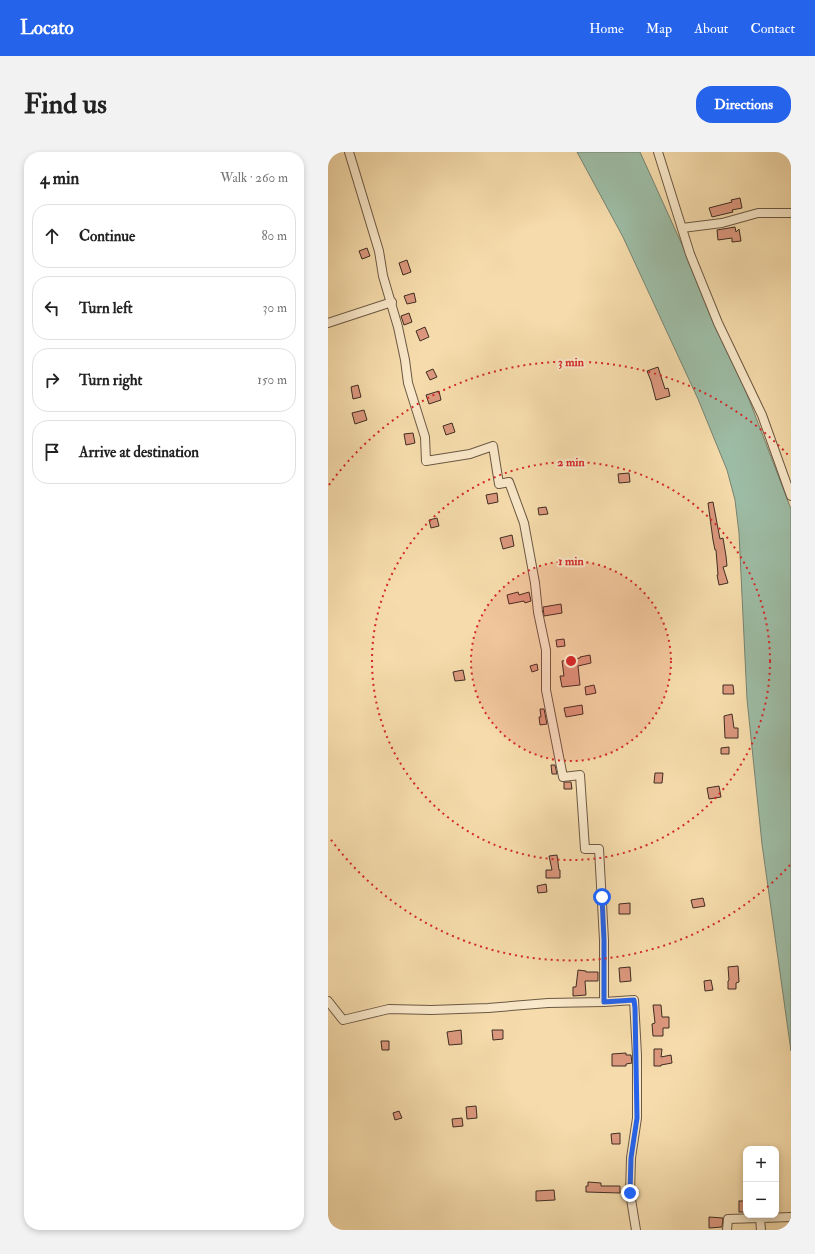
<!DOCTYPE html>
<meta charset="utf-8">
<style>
:root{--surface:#fff;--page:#f2f2f2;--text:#222;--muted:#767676;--line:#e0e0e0;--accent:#2563eb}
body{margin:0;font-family:"IM FELL Double Pica",serif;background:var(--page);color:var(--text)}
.controls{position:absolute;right:12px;bottom:12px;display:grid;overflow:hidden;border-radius:8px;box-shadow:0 2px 6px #0003}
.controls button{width:36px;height:36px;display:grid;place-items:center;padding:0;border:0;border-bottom:1px solid var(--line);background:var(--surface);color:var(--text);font:20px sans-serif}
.stop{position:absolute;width:12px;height:12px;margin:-9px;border:3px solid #2563eb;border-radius:50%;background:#fff}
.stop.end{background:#2563eb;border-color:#fff;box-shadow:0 1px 4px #0008}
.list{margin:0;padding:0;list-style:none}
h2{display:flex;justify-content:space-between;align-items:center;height:52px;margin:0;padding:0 16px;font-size:17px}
h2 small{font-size:13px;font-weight:400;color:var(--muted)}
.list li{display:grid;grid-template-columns:26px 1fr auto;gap:12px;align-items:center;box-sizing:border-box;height:64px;margin:0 8px 8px;padding:0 8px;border:1px solid var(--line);border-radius:16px}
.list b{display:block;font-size:15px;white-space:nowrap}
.list em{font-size:13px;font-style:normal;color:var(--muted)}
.icon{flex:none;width:22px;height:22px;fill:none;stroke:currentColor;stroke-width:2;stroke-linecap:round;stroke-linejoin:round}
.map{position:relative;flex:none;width:463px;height:1078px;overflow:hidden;border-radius:16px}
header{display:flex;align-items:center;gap:24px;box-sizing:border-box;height:56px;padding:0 20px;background:var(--accent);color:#fff}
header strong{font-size:19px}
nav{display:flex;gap:22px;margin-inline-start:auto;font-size:14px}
.intro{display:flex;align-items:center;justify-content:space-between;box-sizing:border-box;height:96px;padding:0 24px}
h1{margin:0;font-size:28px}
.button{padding:10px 18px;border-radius:16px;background:var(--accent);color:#fff;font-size:14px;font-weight:700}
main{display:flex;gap:24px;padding:0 24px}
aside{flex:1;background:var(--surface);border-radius:16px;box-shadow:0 2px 6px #0003}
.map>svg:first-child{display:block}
.water{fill:#9dbca5;stroke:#778371}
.building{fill:#dc987e;stroke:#3e2d22}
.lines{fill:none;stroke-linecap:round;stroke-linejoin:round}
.minor-casing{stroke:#6c5944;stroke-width:10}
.minor{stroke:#f9e8c9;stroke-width:8}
.route{stroke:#2563eb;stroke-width:5}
.ring{fill:none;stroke:#d62828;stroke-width:2;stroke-dasharray:2 4}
.centre{fill:#d62828;stroke:#f9e8c9;stroke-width:2}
.ring-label{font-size:12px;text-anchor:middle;font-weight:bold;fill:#d62828;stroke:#f9e8c9;stroke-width:4;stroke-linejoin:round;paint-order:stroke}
</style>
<header>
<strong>Locato</strong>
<nav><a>Home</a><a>Map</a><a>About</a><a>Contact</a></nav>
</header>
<div class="intro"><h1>Find us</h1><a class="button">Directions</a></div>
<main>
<aside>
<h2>4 min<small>Walk · 260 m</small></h2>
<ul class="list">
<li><svg class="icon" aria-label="ahead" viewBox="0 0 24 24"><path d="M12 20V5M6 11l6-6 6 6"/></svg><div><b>Continue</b></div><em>80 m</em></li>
<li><svg class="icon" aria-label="left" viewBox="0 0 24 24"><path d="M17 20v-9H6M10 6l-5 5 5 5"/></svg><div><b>Turn left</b></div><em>30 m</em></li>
<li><svg class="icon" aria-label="right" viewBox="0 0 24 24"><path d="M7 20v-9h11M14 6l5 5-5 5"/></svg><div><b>Turn right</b></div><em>150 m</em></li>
<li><svg class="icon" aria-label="arrive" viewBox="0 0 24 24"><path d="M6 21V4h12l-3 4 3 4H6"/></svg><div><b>Arrive at destination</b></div></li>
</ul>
</aside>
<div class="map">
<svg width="463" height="1078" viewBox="0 0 463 1078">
<rect width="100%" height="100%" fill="#f6dcac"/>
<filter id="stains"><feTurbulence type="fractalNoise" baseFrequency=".005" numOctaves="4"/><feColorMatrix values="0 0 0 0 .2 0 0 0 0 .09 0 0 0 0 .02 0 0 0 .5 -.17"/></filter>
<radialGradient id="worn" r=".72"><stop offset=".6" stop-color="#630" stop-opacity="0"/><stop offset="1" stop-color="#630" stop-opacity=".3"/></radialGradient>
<path class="water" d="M249,0H312L404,203L463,357V899L434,692L419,547L411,381L407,348L399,318L370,247L295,85Z"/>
<g class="building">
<path d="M412,46L414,56L404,58L405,60L384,65L381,56L404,50L403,48Z"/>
<path d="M407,75L408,80L411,77L413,89L404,90V86L390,88L389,78Z"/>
<path d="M39,96L42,104L34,107L31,99Z"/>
<path d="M79,108L83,120L75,123L71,111Z"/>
<path d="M86,141L88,150L79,152L76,144Z"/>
<path d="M81,161L84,170L76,173L73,164Z"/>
<path d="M97,175L101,185L92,189L88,179Z"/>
<path d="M330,215L337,237L340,236L342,244L328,248L323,229L319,219Z"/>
<path d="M105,217L109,225L102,228L98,220Z"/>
<path d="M30,233L33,245L25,247L23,235Z"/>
<path d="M111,239L113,248L101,252L98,243Z"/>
<path d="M36,258L39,268L27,272L24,261Z"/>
<path d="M124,271L127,280L118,283L115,274Z"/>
<path d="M85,281L87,291L78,293L76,282Z"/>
<path d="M301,321L302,330L291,331L290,322Z"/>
<path d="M169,341L170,350L160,352L158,343Z"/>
<path d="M385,350L392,387L395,386L398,404L399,414L395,415L400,431L391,433L389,423H390L388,398H387L385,388L380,351Z"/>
<path d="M218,355L220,362L211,363L210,356Z"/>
<path d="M109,366L111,374L103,376L101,368Z"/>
<path d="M184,383L186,394L175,397L172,386Z"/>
<path d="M190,440L191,443L201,440L203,449L197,451L196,449L181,452L179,443Z"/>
<path d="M233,452L234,461L216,464L215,455Z"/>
<path d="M236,487L237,494L229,495L228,488Z"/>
<path d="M262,503L263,511L250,514L252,533L234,535L232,524H236L234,509L252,506V505Z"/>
<path d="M209,512L210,518L204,520L202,514Z"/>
<path d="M135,518L137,528L127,529L125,520Z"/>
<path d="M266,533L268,541L258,543L257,535Z"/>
<path d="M395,533H405L406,542H395Z"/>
<path d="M254,553L255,562L238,565L236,556Z"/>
<path d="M212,557H216L219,572L212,573L211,565H213Z"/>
<path d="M404,562L406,576H410V586H397L396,564Z"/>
<path d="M401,595V602H393V596Z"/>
<path d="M223,613H227L229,622H224Z"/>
<path d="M327,621H335L334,631H326Z"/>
<path d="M236,630H243L244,637H236Z"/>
<path d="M391,634L393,645L381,647L379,636Z"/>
<path d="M229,703L231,718H232V726H218V718H224L221,704Z"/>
<path d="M218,732L219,740L210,741L209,734Z"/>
<path d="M375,746L377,754L365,756L363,748Z"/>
<path d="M302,751V762H291V752Z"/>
<path d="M410,814L411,830L408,831V837H400V829L401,828L400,815Z"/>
<path d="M302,815L303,829L292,830L291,816Z"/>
<path d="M250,818L258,819V820H270V829H257L258,843L245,844V835H248Z"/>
<path d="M383,828L385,838L377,839L376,829Z"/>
<path d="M325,853H333L334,865H341V876H335V884H325L324,872L327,871Z"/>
<path d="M133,878L134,892L121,893L119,880Z"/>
<path d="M164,878H175V887L165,888Z"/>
<path d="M53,889H61V898H54Z"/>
<path d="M326,897H334L333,905L343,903L344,911L333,913V914H326Z"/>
<path d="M298,901V903H303L304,911L298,912V914H284V902Z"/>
<path d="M148,954L149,966L139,967L138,955Z"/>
<path d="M71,959L74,966L67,968L65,961Z"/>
<path d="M134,966L135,974L125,975L124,967Z"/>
<path d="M292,981V992H284L283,982Z"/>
<path d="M260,1030L273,1031V1034H292V1041L258,1040V1034H260Z"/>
<path d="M226,1038L227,1048L208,1049V1039Z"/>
<rect x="411" y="1049" width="7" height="11"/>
<path d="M381,1065L395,1066L394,1075L381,1076Z"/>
</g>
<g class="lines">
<g class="minor-casing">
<g id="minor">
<path d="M330,0L362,102L390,171L434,263L463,344"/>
<path d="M354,76L394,71L430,61H463"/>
<path d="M0,171L64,150"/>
<path d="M0,849L15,868L61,857L103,858L160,856L220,851L276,850V788L271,697H257L252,623L235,625L218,538V498L210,460L207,431L196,371L181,330L171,332L165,294L142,302L98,309L97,285L80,231L77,208L70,175L55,124L51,99L21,0"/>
<path d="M276,850L306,848L309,903V966L303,1006L302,1041L308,1078"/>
<path d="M399,1078L400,1067L432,1066"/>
<path d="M433,1078L432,1066L463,1065"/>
</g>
</g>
<use href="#minor" class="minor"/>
</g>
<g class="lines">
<path class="route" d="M274,745L276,788V850L306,848L307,856L309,966L303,1006L302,1041"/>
</g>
<circle cx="243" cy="509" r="100" fill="#d62828" fill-opacity=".12"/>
<g class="ring">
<circle cx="243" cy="509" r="100"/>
<circle cx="243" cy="509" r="199"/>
<path d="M462 713A299 299 0 0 1 1 685M1 333A299 299 0 0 1 462 305"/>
</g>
<circle cx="243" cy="509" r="6" class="centre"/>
<g class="ring-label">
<text x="243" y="214">3 min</text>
<text x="243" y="314">2 min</text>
<text x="243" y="413">1 min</text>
</g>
<rect width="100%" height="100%" filter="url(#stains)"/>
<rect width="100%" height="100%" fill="url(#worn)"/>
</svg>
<div class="controls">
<button>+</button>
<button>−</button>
</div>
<div class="stop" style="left:274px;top:745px"></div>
<div class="stop end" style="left:302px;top:1041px"></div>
</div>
</main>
